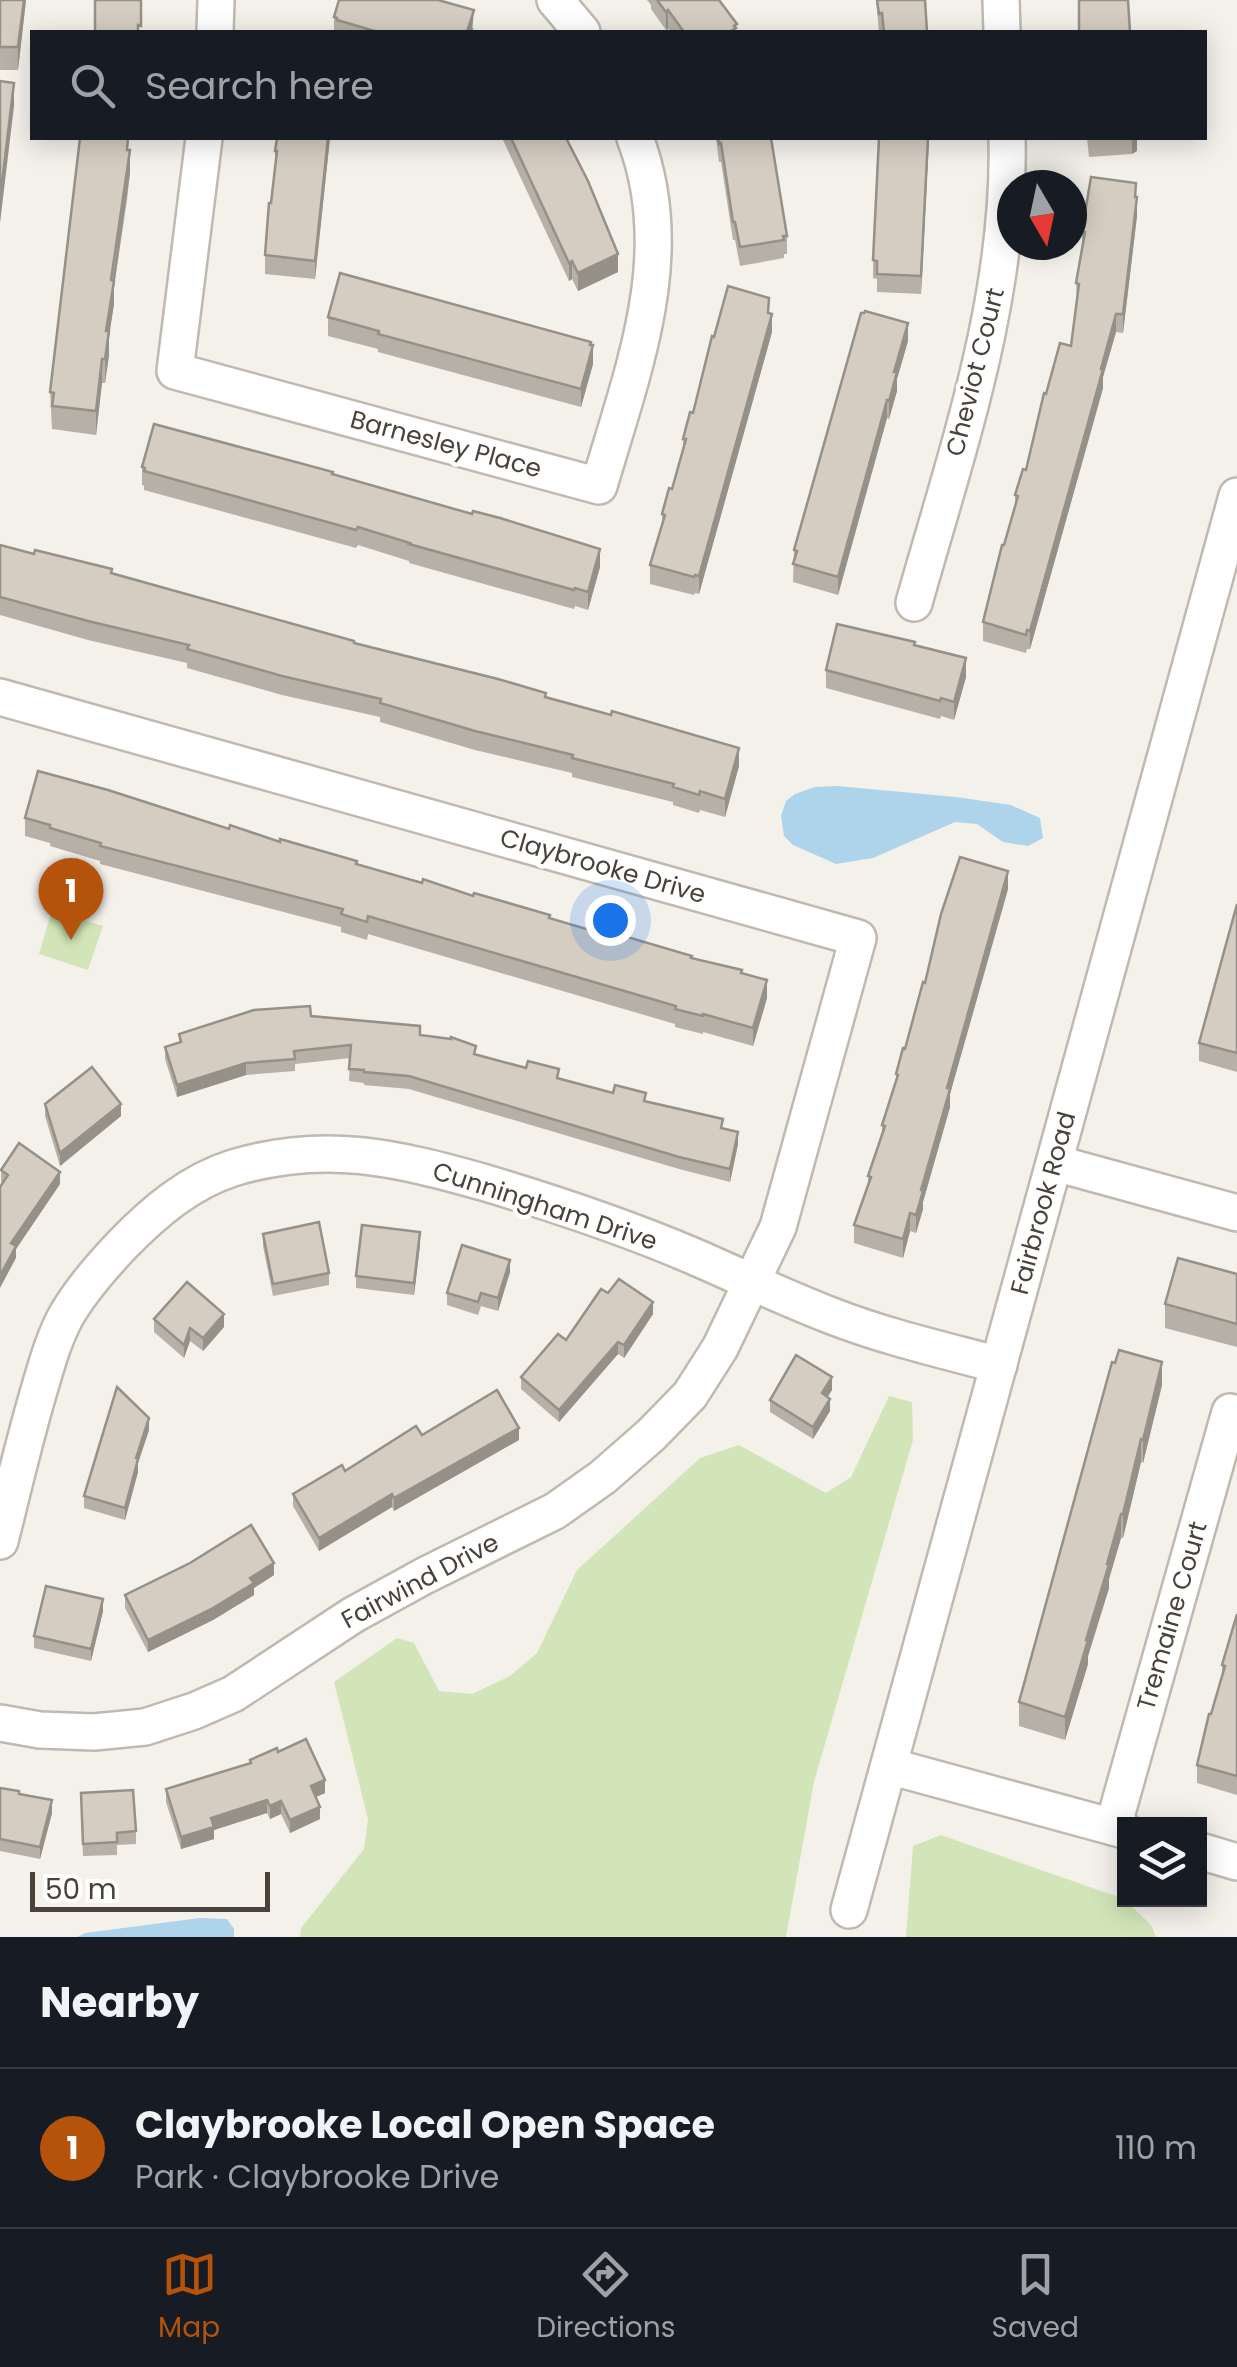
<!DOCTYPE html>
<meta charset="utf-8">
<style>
:root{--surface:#171b24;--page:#20242c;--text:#f1f3f6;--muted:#9ea1a6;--line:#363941;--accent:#b45309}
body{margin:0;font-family:Poppins,sans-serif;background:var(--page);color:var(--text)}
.controls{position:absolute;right:30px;bottom:30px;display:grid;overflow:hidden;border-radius:0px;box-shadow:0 5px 25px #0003}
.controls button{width:90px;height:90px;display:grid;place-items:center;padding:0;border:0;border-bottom:2px solid var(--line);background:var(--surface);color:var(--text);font:50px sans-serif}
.compass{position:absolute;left:997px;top:170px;width:90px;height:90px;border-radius:50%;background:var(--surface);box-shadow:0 5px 25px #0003;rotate:171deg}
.scale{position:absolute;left:30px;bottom:25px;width:240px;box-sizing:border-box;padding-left:10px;border:5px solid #48423a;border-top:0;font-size:28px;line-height:35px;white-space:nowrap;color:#48423a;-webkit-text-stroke:8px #fff;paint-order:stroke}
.you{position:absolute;left:610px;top:920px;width:35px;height:35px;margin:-25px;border:8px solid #fff;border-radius:50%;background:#1a73e8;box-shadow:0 0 0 15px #1a73e833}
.badge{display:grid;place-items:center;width:65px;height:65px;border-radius:50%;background:var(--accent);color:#fff;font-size:32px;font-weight:700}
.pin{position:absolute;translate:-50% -82px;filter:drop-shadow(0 2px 5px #0008)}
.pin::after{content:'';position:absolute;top:52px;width:35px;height:30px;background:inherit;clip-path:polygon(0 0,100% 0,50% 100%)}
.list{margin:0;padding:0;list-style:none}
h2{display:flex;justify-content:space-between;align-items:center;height:130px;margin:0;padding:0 40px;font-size:42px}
h2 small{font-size:32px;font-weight:400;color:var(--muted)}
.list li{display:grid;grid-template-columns:65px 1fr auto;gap:30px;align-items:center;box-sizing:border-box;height:160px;padding:0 40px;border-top:2px solid var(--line)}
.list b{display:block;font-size:38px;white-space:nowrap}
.list p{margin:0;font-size:32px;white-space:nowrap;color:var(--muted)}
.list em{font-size:32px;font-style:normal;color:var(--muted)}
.icon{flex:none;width:55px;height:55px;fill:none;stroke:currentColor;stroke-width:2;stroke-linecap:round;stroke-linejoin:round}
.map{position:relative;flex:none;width:1237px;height:1937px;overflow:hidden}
.search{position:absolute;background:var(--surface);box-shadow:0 5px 25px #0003;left:30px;right:30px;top:30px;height:110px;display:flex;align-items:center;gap:25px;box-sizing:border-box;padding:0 35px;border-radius:0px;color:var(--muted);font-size:38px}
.sheet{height:290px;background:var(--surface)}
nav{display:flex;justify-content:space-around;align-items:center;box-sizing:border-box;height:140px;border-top:2px solid var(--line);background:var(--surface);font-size:28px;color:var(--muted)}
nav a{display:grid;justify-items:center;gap:5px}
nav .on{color:var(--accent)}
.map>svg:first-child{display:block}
.green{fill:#d2e5b8}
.water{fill:#aed4eb}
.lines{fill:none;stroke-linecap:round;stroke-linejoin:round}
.street-casing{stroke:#bfb9af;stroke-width:40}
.street{stroke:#fff;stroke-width:35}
.wall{fill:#b7b0a7}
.shaded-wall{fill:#959088}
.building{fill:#d5cdc2;stroke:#959088;stroke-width:2.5}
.labels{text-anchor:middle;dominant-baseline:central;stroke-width:9;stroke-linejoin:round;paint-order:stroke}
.street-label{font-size:25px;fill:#48423a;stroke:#fff}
</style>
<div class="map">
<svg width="1237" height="1937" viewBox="0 0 1237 1937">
<rect width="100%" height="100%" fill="#f4f1eb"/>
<g class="green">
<path d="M52,910L103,926L88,970L39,954Z"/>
<path d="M889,1396L912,1402L913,1440L814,1782L786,1937H300L301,1928L364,1849L368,1819L334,1682L397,1638L414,1643L439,1691L472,1694L510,1676L537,1653L577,1570L700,1458L739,1445L826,1493L851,1477Z"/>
<path d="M941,1835L1124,1899L1151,1925L1156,1937H906L913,1846Z"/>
</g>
<g class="water">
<path d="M837,786L956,797L1011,805L1040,818L1043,838L1028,846L1003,842L977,824L955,822L873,858L836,864L793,845L784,836L781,816L786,801L795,794L815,787Z"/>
<path d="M200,1918L227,1919L234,1929V1937H77L85,1933Z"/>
</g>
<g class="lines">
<g class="street-casing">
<g id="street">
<path d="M555,0L582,32"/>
<path d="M1001,0L1002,32"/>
<path d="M215,32L216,0"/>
<path d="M204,138L175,371L599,486C632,372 680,255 635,138"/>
<path d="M914,603C957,450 1011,298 1007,138"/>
<path d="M0,697L858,938L778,1227L720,1348L690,1395L651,1435L603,1477L555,1511L424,1576L353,1615L233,1694L194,1711L145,1727L94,1732L40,1730L0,1723"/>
<path d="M1055,1163L1237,1213"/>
<path d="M0,1541C13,1489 25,1437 40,1387C47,1363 54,1338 66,1316C81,1290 102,1266 122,1245C154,1212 189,1182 233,1168C325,1140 397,1158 486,1183C556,1204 625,1227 693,1256C739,1276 785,1298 832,1316C886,1337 943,1350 999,1365"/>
<path d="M889,1766L1124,1830"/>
<path d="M1113,1827L1230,1412L1237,1414"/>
<path d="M1200,1851L1237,1862"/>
<path d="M849,1910L1237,496"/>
</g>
</g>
<use href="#street" class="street"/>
</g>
<g class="wall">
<path d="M0,0H26L18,70H0Z"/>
<path d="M647,0H719L737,32H671L668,29L666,30L651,9V5Z"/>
<path d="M876,0H925L927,32H879Z"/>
<path d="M334,17L474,28L472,32H334Z"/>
<path d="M277,138H330L315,279L265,274V255L275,169V151Z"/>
<path d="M502,138H566L618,272L578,291L572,279L569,281Z"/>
<path d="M716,138H771L787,236V254H784V258L740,266L735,240H733L721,162H719Z"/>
<path d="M929,138L921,294L877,292V279L873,278V260Z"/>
<path d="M1087,138H1137V151L1132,154L1089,157Z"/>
<path d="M130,150V173L127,200L114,287V304L109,336V355L105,383H102L96,435L52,429L50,392Z"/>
<path d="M1136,197L1137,216L1123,333L1116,332L1103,377V388L1030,649H1027L1026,653L983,641V622L1015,506V495L1026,470L1046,394L1071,346L1077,302L1076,283L1082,250V231Z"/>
<path d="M769,313L772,332L699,594L695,593L694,595L650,584V565L662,526V514L672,489L683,449V439L693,413L714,337Z"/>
<path d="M864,313L908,341L897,379V391L889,419L887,418L838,595L793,582L794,550Z"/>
<path d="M328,317L591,345L593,364L581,407L378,352V349L328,336Z"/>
<path d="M142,467L333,475L600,567L588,610L575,606L574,609L409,563V561L358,545L356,548L144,490V486L142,485Z"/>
<path d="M0,545L112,573L354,644L546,697L739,766L725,817L700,810L699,813L673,805V802L572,777V773L475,750L380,722V717L282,695L187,668V663L88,640L0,615Z"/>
<path d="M915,645L966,677L954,720L941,716L940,719L826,688V670Z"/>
<path d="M25,818L229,829L473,896L742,973L767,998L753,1046L703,1032V1034L675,1027V1024L368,934L367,940L341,932V927L100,864V861L50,846V843L25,836Z"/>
<path d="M1008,889L950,1094V1107L923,1202V1209L916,1233L910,1231L903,1258L854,1243V1225L868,1186V1176L882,1136V1125L896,1082V1074L925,983Z"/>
<path d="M1237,904V1072L1199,1061V1043Z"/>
<path d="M311,1016L420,1035L476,1055L646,1102L723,1129L738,1144L730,1182L679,1169L409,1089L364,1085V1083L349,1081L350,1058L295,1064V1071L246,1075L177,1097L165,1059V1047L179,1042V1034Z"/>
<path d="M45,1104L121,1116L60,1166L45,1116Z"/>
<path d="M1,1170L60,1184L16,1249V1258L3,1183L1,1182Z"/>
<path d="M263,1234L329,1273V1285L273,1296L263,1246Z"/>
<path d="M420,1245L414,1295L356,1288V1276Z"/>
<path d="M510,1272L498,1311L481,1306L478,1315L447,1305V1293Z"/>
<path d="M1237,1274V1347L1165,1328V1304Z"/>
<path d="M608,1293L653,1314L624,1358L618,1354L559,1422L521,1389V1377L566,1340Z"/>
<path d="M154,1319L224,1327L203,1351L190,1341L184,1358L154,1332Z"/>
<path d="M1162,1385L1143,1463L1141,1462L1123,1538H1121L1109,1579V1588L1088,1656V1664L1065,1740L1019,1726V1702Z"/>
<path d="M832,1390L827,1397L830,1411L813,1439L770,1412V1400Z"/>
<path d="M149,1430L138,1463V1472L125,1520L84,1508V1496Z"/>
<path d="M422,1435L519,1440L394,1511L392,1507L319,1551L293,1506V1494Z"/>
<path d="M274,1575L254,1588V1595L213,1620L148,1652L125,1608V1595Z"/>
<path d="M103,1611L91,1661L34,1648V1636Z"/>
<path d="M1237,1614V1795L1197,1783V1765L1222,1675V1665Z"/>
<path d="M278,1752L325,1793L316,1797L320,1819L290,1833L281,1814L270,1819L267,1813L214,1830V1839L181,1849L166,1802V1789L250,1763V1760Z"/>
<path d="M0,1788L19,1794L52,1813L40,1859L0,1851Z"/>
<path d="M81,1806L136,1831V1844L117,1845V1855L83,1856Z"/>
</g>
<g class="shaded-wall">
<path d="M24,0H26L18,70V47Z"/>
<path d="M474,10L472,32H467Z"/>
<path d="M668,10V29L666,30V12Z"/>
<path d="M14,83V106L0,223V199Z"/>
<path d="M328,138H330L315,279V261Z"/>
<path d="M928,138H929L921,294V276Z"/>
<path d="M1132,138H1137V151L1132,154Z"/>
<path d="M130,150V173L114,287V304L109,336V355L105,383L106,331Z"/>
<path d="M1137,197V216L1123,333V314Z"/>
<path d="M618,254V272L578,291V273Z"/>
<path d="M572,261V279L569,281V263Z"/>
<path d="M769,298V316L772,314V332L699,594V576Z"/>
<path d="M1116,314V332L1103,377V388L1030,649V631Z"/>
<path d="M908,323V341L897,379V391L889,419V401L894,372Z"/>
<path d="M593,345V364L581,407V389Z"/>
<path d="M102,359V383L96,435V411Z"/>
<path d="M887,400V418L838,595V577Z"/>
<path d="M600,549V567L588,610V592Z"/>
<path d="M966,658V677L954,720V702Z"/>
<path d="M739,748V766L725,817V799Z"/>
<path d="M1008,871V889L950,1094V1107L923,1202V1209L916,1233V1215L921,1190L947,1088Z"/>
<path d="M767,980V998L753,1046V1028Z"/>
<path d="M246,1063V1075L177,1097V1085Z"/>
<path d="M121,1104V1116L60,1166V1153Z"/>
<path d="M738,1132V1144L730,1182V1169Z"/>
<path d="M60,1172V1184L16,1249V1258L0,1288V1276L11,1243Z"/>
<path d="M910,1213V1231L903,1258V1239Z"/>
<path d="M420,1232V1245L414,1295V1283Z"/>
<path d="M510,1260V1272L498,1311V1298Z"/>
<path d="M653,1302V1314L624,1358V1345Z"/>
<path d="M224,1314V1327L203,1351V1338Z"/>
<path d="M190,1328V1341L184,1358V1345Z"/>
<path d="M618,1342V1354L559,1422V1410Z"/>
<path d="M1162,1362V1385L1143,1463V1440Z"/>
<path d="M832,1377V1390L822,1406V1393Z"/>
<path d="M830,1399V1411L813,1439V1427Z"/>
<path d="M149,1418V1430L138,1463V1472L125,1520V1508L136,1458Z"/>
<path d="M519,1428V1440L394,1511V1498Z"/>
<path d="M1141,1439V1462L1123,1538V1514Z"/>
<path d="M392,1494V1507L319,1551V1538Z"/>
<path d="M1121,1514V1538L1109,1579V1588L1088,1656V1664L1065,1740V1717Z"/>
<path d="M274,1563V1575L254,1588V1595L213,1620L148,1652V1640Z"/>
<path d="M103,1599V1611L91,1661V1649Z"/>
<path d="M325,1780V1793L311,1799V1786Z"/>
<path d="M52,1800V1813L40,1859V1847Z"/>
<path d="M267,1800V1813L214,1830V1839L181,1849V1837L211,1818Z"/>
<path d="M281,1801V1814L270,1819V1806Z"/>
<path d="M320,1807V1819L290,1833V1820Z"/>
</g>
<g class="building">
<path d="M0,0H24L18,47H0Z"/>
<path d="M95,0H141V26L138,25V32H95Z"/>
<path d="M339,0H438L474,10L467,32H378L337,20V18L334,17Z"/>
<path d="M657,0H719L737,24L734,26L736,28L729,32H684L668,10L666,12Z"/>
<path d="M877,0H925L927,32H884L882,13L879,14Z"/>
<path d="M1079,0H1128L1130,32H1079Z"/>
<path d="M0,81L14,83L0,199Z"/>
<path d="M80,138H128L127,150H130L111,280L114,281L106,331H109L105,359H102L96,411L52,406L54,393L50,392Z"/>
<path d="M277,138H328L315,261L265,255L269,203H271L277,151H275Z"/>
<path d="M511,138H566L588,181L618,254L578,273L572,261L569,263Z"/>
<path d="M718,138H771L787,236H783L784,240L740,247L735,222H733L721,143L719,144Z"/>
<path d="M879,138H928L921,276L877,274V261L873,260Z"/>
<path d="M1091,177L1136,183L1135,197H1137L1123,314H1116L1101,369H1103L1030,631L1027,630L1026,635L983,622L1002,545H1004L1018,496L1015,495L1023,469L1026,470L1044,393L1046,394L1060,343L1071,346L1079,284L1076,283L1085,232L1082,231Z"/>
<path d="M340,273L591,342L590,345H593L581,389L378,334L379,331L328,317Z"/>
<path d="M728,286L769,298L768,313L772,314L699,576L695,575L694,577L650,565L665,515L662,514L669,488L672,489L686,439H683L690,412L693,413L712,336L714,337Z"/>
<path d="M865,311L908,323L894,372H897L889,401L887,400L838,577L793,564L797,551L794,550L861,313H864Z"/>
<path d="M154,424L333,472L332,474L472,514L473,511L500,518L600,549L588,592L575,588L574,590L409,544L410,543L358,527L356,530L144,471L145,468L142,467Z"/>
<path d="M0,545L34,554L35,550L112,569L111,573L354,641V643L498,679L546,693L545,697L611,715L612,711L739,748L725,799L700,791L699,795L673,787L674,784L572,758L573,755L475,731L380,703L381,699L282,676L187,649L189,645L88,621L0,597Z"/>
<path d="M837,624L915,642L914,645L966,658L954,702L941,698L940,701L826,670Z"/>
<path d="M38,771L108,790L229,829L230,825L280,842V839L357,861L356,864L422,883L423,879L473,896L474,893L550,915L549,918L613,937L614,933L692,956L691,958L742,970L741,973L767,980L753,1028L703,1014V1016L675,1009L676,1006L368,916L367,922L341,914L343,909L100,846L101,843L50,828V825L25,818Z"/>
<path d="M960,857L1008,871L947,1088L950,1089L921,1190L923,1191L916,1215L910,1213L903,1239L854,1225L871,1177L868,1176L885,1126L882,1125L898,1075L896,1074L903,1048L905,1049L923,982L925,983L941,914Z"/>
<path d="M1237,904V1053L1199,1043Z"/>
<path d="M310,1006L311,1016L420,1026V1035L451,1039V1037L476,1046L474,1054L526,1068L528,1061L559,1069L557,1078L613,1093L615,1085L646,1093L644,1101L723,1119L721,1128L738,1132L730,1169L679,1157L409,1076L364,1072V1070L349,1069L351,1045L294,1051L295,1059L246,1063L177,1085L165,1047L181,1042L179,1034L254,1010Z"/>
<path d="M92,1067L121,1104L60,1153L45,1104Z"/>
<path d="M19,1143L60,1172L11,1243L16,1246L0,1276V1187L8,1175L1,1170Z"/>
<path d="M319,1222L329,1273L273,1284L263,1234Z"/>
<path d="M362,1225L420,1232L414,1283L356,1276Z"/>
<path d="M462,1245L510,1260L498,1298L481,1293L478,1302L447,1293Z"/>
<path d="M1178,1258L1237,1274V1324L1165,1304Z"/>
<path d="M619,1279L653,1302L624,1345L618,1342L559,1410L521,1377L558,1334L566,1340L601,1289L608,1293Z"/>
<path d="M187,1282L224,1314L203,1338L190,1328L184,1345L154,1319Z"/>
<path d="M1119,1350L1162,1362L1143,1440L1141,1439L1123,1514H1121L1107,1564H1109L1086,1640H1088L1065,1717L1019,1702L1112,1362L1115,1363Z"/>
<path d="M796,1355L832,1377L822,1393L830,1399L813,1427L770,1400Z"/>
<path d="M117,1387L149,1418L136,1458L138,1459L125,1508L84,1496Z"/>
<path d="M497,1390L519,1428L394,1498L392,1494L319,1538L293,1494L342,1465L345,1471L416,1426L422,1435Z"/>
<path d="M251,1525L274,1563L250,1578L254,1583L213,1608L148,1640L125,1595L190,1563Z"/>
<path d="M46,1586L103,1599L91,1649L34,1636Z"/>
<path d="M1237,1614V1776L1197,1765L1209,1714H1211L1225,1666L1222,1665Z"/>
<path d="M306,1739L325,1780L311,1786L320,1807L290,1820L281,1801L270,1806L267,1800L211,1818L214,1827L181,1837L166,1789L251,1763L250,1760L277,1748L278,1752Z"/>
<path d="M0,1788L19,1791V1794L52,1800L40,1847L0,1839Z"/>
<path d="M133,1790L136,1831L117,1833V1842L83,1844L81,1793Z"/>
</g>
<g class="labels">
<g class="street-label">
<text transform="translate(975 372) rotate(-76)">Cheviot Court</text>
<text transform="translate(446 444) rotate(15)">Barnesley Place</text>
<text transform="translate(603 866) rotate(16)">Claybrooke Drive</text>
<text transform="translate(1043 1203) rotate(-75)">Fairbrook Road</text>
<text transform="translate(545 1206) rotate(18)">Cunningham Drive</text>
<text transform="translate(420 1581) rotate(-28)">Fairwind Drive</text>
<text transform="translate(1172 1616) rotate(-74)">Tremaine Court</text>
</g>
</g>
</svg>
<div class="controls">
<button><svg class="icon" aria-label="layers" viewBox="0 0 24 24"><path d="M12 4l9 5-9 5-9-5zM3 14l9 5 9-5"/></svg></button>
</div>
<svg class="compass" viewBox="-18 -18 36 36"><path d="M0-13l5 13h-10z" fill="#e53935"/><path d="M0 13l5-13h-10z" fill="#9ea1a6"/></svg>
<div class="scale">50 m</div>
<div class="you"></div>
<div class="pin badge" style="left:71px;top:940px">1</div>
<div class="search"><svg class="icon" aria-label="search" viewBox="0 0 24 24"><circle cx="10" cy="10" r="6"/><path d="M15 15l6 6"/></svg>Search here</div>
</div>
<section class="sheet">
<h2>Nearby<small></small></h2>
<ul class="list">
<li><span class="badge">1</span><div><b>Claybrooke Local Open Space</b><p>Park · Claybrooke Drive</p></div><em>110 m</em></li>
</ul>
</section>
<nav>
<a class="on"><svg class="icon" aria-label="map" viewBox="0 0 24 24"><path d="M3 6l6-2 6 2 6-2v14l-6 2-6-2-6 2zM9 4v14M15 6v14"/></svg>Map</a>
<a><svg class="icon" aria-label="directions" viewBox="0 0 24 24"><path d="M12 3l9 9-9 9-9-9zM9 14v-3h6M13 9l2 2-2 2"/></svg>Directions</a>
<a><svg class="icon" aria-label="saved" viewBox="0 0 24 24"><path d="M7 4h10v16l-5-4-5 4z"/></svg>Saved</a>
</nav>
